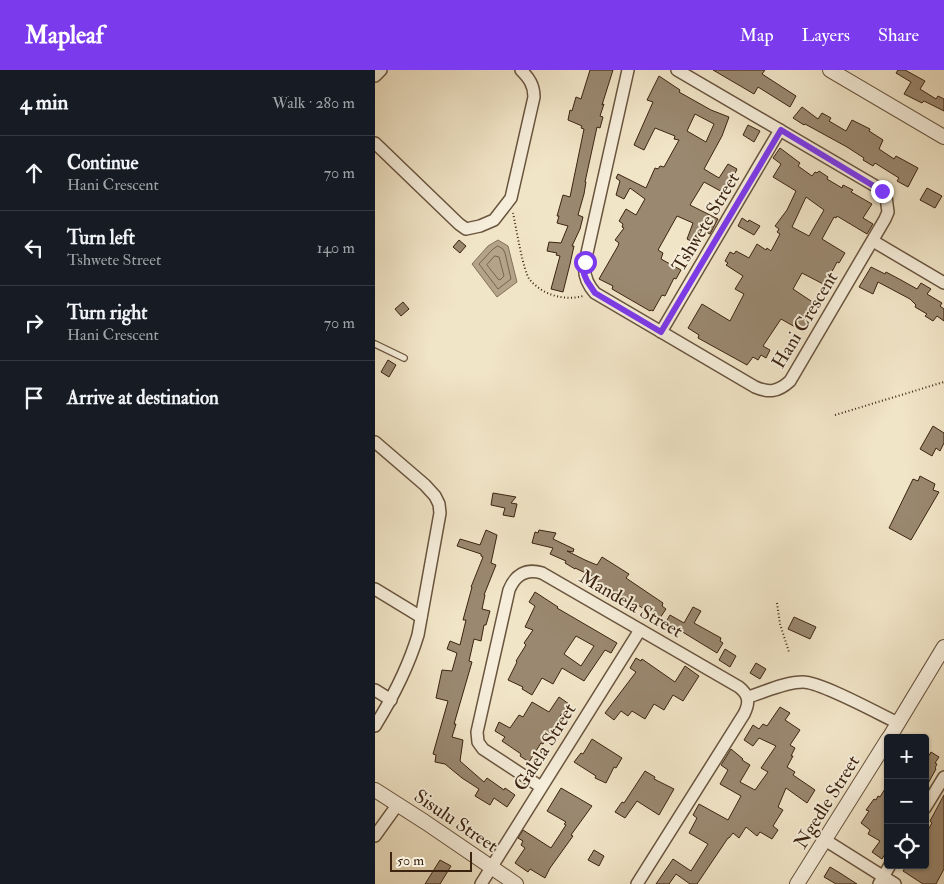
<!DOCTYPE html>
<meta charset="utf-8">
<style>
:root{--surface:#171b24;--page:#242831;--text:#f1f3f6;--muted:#9ea1a6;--line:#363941;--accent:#7c3aed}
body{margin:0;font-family:"IM FELL Double Pica",serif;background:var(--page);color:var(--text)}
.controls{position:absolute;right:15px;bottom:15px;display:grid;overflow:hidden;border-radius:5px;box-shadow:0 1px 4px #0004}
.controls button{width:45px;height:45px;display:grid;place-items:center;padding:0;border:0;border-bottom:1px solid var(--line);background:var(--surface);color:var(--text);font:25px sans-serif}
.scale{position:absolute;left:15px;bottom:12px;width:82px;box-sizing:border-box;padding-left:5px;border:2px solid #3c2411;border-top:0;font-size:14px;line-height:18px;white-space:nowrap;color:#3c2411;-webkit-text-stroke:4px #f6eedb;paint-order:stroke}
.stop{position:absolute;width:15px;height:15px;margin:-11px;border:4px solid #7c3aed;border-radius:50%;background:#fff}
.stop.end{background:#7c3aed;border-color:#fff;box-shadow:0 1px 5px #0008}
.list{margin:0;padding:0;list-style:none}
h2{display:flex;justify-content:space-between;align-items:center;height:65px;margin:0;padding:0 20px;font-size:21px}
h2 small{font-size:16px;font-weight:400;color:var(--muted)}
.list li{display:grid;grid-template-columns:32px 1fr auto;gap:15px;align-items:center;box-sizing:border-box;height:75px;padding:0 20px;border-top:1px solid var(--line)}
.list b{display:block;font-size:19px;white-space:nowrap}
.list p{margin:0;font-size:16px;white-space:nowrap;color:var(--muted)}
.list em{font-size:16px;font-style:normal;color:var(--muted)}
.icon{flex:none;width:28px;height:28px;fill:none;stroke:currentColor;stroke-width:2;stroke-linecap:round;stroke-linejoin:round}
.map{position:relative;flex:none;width:569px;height:814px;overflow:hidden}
header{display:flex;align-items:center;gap:30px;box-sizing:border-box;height:70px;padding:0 25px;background:var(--accent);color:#fff}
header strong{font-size:24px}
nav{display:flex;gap:28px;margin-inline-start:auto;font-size:18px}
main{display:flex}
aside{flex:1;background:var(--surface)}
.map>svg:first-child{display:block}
.water{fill:#b3a389;stroke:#837059}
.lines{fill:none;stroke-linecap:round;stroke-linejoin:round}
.shore{stroke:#78644d;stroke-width:1}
.building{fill:#9a8870;stroke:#3c2411;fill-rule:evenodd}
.service-casing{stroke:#69543e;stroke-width:8}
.minor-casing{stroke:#69543e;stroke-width:14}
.tertiary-casing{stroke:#69543e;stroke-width:16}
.path{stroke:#3c2411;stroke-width:2;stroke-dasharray:1 2.5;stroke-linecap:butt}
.service{stroke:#f6eedb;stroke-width:5.5}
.minor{stroke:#f6eedb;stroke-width:11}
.tertiary{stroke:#f6eedb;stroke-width:14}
.route{stroke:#7c3aed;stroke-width:6}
.labels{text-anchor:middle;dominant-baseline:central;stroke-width:4;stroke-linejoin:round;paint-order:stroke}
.street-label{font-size:19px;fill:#3c2411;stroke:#f6eedb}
</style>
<header>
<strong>Mapleaf</strong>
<nav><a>Map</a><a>Layers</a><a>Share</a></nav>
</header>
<main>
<aside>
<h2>4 min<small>Walk · 280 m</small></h2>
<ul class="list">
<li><svg class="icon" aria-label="ahead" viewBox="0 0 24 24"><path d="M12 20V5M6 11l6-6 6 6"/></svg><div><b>Continue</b><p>Hani Crescent</p></div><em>70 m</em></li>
<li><svg class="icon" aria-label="left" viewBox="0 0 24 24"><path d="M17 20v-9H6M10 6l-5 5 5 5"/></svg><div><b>Turn left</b><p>Tshwete Street</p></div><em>140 m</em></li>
<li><svg class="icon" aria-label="right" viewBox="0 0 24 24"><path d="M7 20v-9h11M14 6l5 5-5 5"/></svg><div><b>Turn right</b><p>Hani Crescent</p></div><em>70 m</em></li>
<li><svg class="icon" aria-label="arrive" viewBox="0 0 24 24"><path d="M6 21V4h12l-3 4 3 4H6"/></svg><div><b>Arrive at destination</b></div></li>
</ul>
</aside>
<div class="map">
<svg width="569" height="814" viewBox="0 0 569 814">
<rect width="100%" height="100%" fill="#f1e5c7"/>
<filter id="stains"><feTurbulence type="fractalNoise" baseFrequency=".004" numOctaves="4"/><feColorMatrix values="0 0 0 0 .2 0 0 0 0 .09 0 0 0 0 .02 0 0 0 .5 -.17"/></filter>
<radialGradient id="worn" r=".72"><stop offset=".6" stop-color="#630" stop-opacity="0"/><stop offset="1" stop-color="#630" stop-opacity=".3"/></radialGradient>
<path class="water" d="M123,170L133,176L142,212L122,227L97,194L113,176Z"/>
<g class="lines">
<g class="shore">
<path d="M123,176L128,179L130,183L136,209L123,219L104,194L117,180Z"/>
<path d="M120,186L124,187L129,206L125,210L123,209L112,195Z"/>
</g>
</g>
<g class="building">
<path d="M215,0H238L227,35L229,34L225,46L228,47L225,58L222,57L210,112H211L209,124L203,145L208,147L205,159L197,176H199L195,194L188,222L176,219L185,186L181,185L182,183L172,181L174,172L186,173L193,156L182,153L184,146H182L188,125L195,127L209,59L206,58L207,56L193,50L195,40L197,41L201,27L206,29Z"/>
<path d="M338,0H390L387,4L421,26L415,37L383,17L379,24Z"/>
<path d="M523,0H530L550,11L545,19L561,29L563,26L569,29V41L549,31L547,33L529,24L536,12L521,3Z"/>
<path d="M284,6L305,20L304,22L336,40L354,47L347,66L329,99L344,108L353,94L362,99L351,124L329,112L315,135L343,149L335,164L329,161L322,174L312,169L318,153L302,146L283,180L288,183L286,189L306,200L301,209L299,208L290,226L287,225L278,241L276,240L275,241L237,219L238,216L224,209L243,176L244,173L240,170L249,158L247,157L248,154L244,151L251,139L261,145L270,129L255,118L249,129L241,125L245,111L241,108L243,104L271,118L280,98L283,99L285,96L289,97L304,70L299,69L300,66L280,58L269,80L259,75L278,32L272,30ZM320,44L339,54L331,72L312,61Z"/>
<path d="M427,37L443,49L447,43L456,48L454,51L471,61L477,50L495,59L494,61L508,70L504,79L519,89L521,86L543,98L533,117L522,111L524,108L500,93L498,96L488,90L489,88L472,77L430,54L429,55L418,48Z"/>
<path d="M373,55L385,61L379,72L368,65Z"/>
<path d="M405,78L425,93L423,96L437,106L440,102L442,103L444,101L453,107L452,109L467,118L468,115L478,120L476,122L497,134L488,148L498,154L492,164L462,146L461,148L459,147L447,169L470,183L464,193L462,192L450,215L427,203L418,219L439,233L430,247L434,250L431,254L433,255L429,262L406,249L388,276L395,280L391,288L386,285L383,290L378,287L372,295L323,268L324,265L313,258L327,234L355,251L369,224L360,219L368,206L351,195L353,193L350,191L355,182L359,184L361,181L374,188L382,174L391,180L392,178L396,181L405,164L402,162L404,159L400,156L412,140L421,121L398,107L406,94L398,88ZM431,127L449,140L434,166L417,157Z"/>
<path d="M552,118L567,126L560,138L545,130Z"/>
<path d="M367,148L373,152L374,150L385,156L379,165L363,156Z"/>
<path d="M84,170L91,176L85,183L78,177Z"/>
<path d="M496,197L510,204L511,202L526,210L542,219L546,213L556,219L552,224L567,233L565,236L569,239V251L562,246L558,251L550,246L552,244L540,237L541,235L535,229L503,212L498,224L484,217Z"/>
<path d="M28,232L34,239L26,246L20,239Z"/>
<path d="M13,290L21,295L14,307L6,302Z"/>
<path d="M558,356L569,363V373L565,381L561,378L557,386L545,379Z"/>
<path d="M545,406L560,414L558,420L564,422L536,470L514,458L538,409L543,411Z"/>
<path d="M118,423L141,427L136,433L142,434L139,447L128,445L130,438L116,435Z"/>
<path d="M111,460L122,465L116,493L121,495L109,525H110L107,539L115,541L111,555H109L106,571L99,569L94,591L97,592L79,654H81L77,667L88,670L85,691L109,712L112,708L129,720L130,718L140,725L132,737L119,728L115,735L100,726L104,719L87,708L70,694L60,692L61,685L58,684L73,631L61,628L67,600L77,601L82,583L72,579L75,571L85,575L91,550H88L97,517H96L108,487L106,486V484L82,476L85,469L105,475Z"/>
<path d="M164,460L181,463L178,469L199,479L198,482L192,481L210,490L222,495L227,487L254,504L251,508L288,533L287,536L291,539L285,548L218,509L219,507L200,498V499L190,493L191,491L175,484L178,478L157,473L160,462L163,463Z"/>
<path d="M160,522L183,537L182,538L242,573L236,583L230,580L209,611L187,598L178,614L167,608L157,625L147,619L148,617L133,610L142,592L141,591L151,575L149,573L158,560L150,557L160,536L154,532ZM201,566L219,576L206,596L189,584Z"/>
<path d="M318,537L326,541L319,553L346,568L345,571L348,573L342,583L301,558L299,561L289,555L295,545L309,553Z"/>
<path d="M419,547L441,557L435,569L413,559Z"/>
<path d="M350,579L361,586L355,597L344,590Z"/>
<path d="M261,588L266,591L267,589L300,612L310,596L324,606L308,631L298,625L289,640L279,634L270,649L257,641L253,646L246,641L239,650L230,643L261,602L255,598Z"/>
<path d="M381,593L391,599L385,609L375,603Z"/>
<path d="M184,627L194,634L183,649L185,650L179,660L177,659L168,674L166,673L154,692L145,686L146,684L127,671L130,667L120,661L124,652L135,658L144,645L148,647L157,632L174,642Z"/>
<path d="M405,637L415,643L410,650L425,660L415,675L420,678L416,686H418L412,697L420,702L418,705L440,720L432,733L411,718L403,737L408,740L398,756L403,760L397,769L385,762L382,766L371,757L364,768L358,763L354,768H353L322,814H315L301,804L294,814H281L298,789L316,801L333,774L314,763L322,748L318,745L324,734L353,750L366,726L345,714L353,700L346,695L356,679L368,689L367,690L375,695L365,712L380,720L393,702L386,698L401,676L384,668L378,676L369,670L378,655L384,659L388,654L392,656Z"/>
<path d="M217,669L247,688L241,698L239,697L231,713L220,708L221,706L199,692L206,683L208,684Z"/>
<path d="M556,682L564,687L560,693L562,694L560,698L561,699L550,719V688L552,689Z"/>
<path d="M270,701L280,707L279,709L299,719L284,745L262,731L250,748L240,742L247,732L249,733Z"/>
<path d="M513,714V746L510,752L513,754V785L510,784L507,789L497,782L505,771L493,764L495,760L486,753L494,741L491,740L499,729L501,730L503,726L505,727Z"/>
<path d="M186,718L217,736L196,765L198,766L175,798L170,808L155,799L153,802L140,793L150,778L146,775L148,771L143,768L148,760L176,778L191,755L189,754L191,752L172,741Z"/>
<path d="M569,725V799L561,814H548L528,801L532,795H550V765L557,753L555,751Z"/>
<path d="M219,780L229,786L224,796L213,790Z"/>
<path d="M65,790L76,796L65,814H50Z"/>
<path d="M455,797L465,803L482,814H461L449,807Z"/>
</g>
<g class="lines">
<g class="service-casing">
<path id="service" d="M0,274L29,288"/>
</g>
<g class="minor-casing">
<g id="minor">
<path d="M253,0L210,192C208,204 212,214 220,223L380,317C394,323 403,322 415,311L510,149L513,142L511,127L502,117L302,0"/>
<path d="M0,6L6,0"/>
<path d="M0,73L84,154L91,159L105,156L119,150L136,128L159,27C159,15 154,8 146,0"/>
<path d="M498,171L569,213"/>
<path d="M286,262L405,60"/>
<path d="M0,372L50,415L60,426L64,434L65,443L43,565C33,598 18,627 0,656"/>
<path d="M0,519L46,547"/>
<path d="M0,620L16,630"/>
<path d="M373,627C390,622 410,612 428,612C446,612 504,644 523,653"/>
<path d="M166,717L108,679L103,672L102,662L134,520C140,505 151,498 167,503L364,617C374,625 375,632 369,644L262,814"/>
<path d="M550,738L569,707"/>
<path d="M0,766L23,734"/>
<path d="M450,770L520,814"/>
<path d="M106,814L265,560"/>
<path d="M504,814L515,795"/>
</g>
</g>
<g class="tertiary-casing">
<g id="tertiary">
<path d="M455,0L569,67"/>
<path d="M514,668L569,577"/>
<path d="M0,720L50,752L141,814"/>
<path d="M422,814L513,669"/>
</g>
</g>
<g class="path">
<path d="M138,143C141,156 148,202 155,210C168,225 189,231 208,226"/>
<path d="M460,345L569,312"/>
<path d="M402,533L405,554L414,582"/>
</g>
<use href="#service" class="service"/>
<use href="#minor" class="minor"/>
<use href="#tertiary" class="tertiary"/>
</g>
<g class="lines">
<path class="route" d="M210,192L209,204L212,211L220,223L286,262L406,60L507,121"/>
</g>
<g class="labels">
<g class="street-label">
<text transform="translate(331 152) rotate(-59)">Tshwete Street</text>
<text transform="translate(430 250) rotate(-59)">Hani Crescent</text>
<text transform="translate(256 534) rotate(30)">Mandela Street</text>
<text transform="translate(170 677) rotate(-58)">Galela Street</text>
<text transform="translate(452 732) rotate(-58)">Ngedle Street</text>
<text transform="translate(81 751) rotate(34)">Sisulu Street</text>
</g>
</g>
<rect width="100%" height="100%" filter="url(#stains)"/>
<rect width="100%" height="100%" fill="url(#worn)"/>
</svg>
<div class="controls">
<button>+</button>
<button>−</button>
<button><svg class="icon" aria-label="locate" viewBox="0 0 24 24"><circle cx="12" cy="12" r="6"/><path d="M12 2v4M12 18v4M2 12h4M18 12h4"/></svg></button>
</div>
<div class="scale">50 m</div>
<div class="stop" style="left:210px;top:192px"></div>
<div class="stop end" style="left:507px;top:121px"></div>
</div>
</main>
